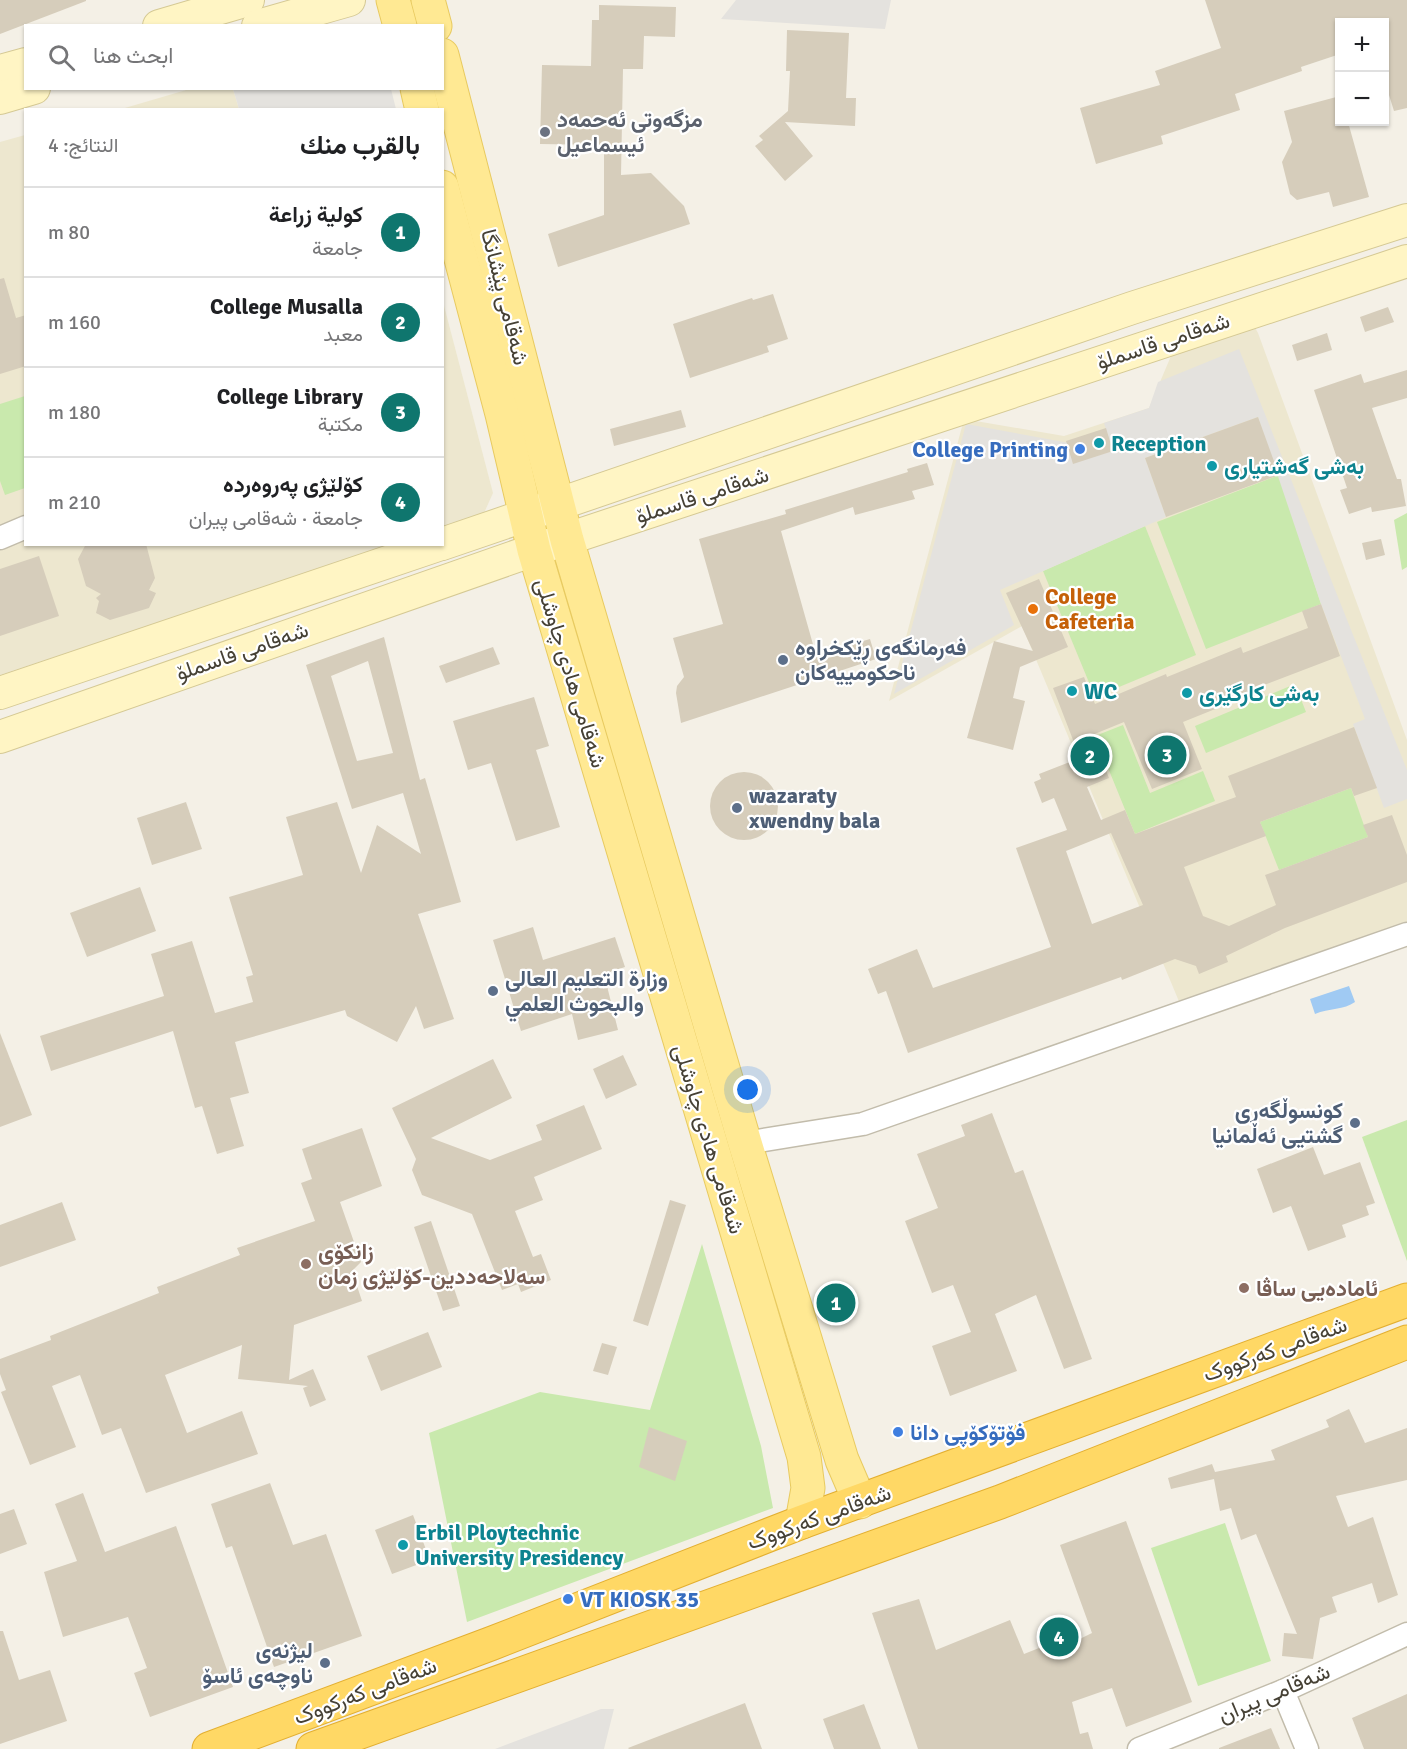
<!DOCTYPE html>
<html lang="ar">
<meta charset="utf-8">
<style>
:root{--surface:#fff;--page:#f6f6f6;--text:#202124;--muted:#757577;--line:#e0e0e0;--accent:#0f766e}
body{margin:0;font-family:Signika,Vazirmatn,sans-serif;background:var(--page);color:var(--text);direction:rtl}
.controls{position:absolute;right:18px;top:18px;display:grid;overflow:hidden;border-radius:0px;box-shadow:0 2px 4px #0004}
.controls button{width:54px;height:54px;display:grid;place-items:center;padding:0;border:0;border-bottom:2px solid var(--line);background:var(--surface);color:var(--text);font:30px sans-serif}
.you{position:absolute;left:748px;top:1090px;width:21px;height:21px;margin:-15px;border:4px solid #fff;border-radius:50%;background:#1a73e8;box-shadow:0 0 0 9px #1a73e833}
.badge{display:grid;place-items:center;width:39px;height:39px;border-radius:50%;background:var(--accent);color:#fff;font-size:20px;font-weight:700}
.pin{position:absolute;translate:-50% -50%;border:3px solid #fff;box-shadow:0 2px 6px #0006}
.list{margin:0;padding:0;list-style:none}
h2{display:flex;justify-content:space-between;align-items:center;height:78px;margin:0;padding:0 24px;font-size:26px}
h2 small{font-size:20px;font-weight:400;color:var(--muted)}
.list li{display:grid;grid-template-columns:39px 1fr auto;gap:18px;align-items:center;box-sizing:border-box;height:90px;padding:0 24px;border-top:2px solid var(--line)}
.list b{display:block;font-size:22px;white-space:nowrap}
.list p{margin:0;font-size:20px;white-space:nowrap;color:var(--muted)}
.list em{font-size:20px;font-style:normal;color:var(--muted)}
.icon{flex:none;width:33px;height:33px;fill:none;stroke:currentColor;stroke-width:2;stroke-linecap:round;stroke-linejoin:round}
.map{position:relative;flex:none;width:1407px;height:1749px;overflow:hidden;direction:ltr}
.search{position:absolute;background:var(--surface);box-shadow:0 2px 4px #0004;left:24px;top:24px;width:420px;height:66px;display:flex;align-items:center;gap:15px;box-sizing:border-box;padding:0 21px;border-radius:0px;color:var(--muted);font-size:22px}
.panel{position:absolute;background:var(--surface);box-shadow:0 2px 4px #0004;left:24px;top:108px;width:420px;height:438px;border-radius:0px;direction:rtl}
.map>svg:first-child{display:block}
.education{fill:#ede7cf}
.green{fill:#c9e9ad}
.parking{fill:#e4e2de}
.water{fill:#a0caf3}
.building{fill:#d6cdbb;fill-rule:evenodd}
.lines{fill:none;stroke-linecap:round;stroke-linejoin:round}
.street-casing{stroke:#c2bcab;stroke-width:25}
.secondary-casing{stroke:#d5c994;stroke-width:34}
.primary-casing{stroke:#e8ca60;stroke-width:35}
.highway-casing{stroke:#e3af31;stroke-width:35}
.street{stroke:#fff;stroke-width:22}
.secondary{stroke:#fff5c4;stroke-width:32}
.primary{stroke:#ffe993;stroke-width:33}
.highway{stroke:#ffd865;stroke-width:33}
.worship-dot{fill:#6b7280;stroke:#fff;stroke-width:2}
.culture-dot{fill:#0f9aa8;stroke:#fff;stroke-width:2}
.shop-dot{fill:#3f7fe0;stroke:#fff;stroke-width:2}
.food-dot{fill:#e8710a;stroke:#fff;stroke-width:2}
.service-dot{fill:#5c6f8a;stroke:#fff;stroke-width:2}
.education-dot{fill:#8d6e63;stroke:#fff;stroke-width:2}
.labels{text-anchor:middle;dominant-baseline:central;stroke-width:4.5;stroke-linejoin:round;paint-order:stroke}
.worship-label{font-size:22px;font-weight:bold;fill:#5b616d;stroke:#fff;text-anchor:start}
.street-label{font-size:22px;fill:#464135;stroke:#fff}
.culture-label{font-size:22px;font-weight:bold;fill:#0d838f;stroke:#fff;text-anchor:start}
.shop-label{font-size:22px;font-weight:bold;fill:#366cbe;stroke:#fff;text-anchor:start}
.food-label{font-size:22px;font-weight:bold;fill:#c56008;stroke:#fff;text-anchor:start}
.service-label{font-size:22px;font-weight:bold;fill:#4e5e75;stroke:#fff;text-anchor:start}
.education-label{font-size:22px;font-weight:bold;fill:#785e54;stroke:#fff;text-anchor:start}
</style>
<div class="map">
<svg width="1407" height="1749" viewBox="0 0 1407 1749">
<rect width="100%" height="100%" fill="#f4f0e6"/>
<g class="education">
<path d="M193,88L233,89L239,109L118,110Z"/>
<path d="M25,135L26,544L391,545L0,675V142Z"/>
<path d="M442,298L493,493L484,513L443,527Z"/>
<path d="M1247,313L1258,333L1407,740V932L1183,1011L1022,626L889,701L964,419L1064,436L1149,408L1179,337Z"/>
</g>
<g class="green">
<path d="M25,396V488L5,495L0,481V404Z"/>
<path d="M1279,475L1321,604L1206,649L1157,522Z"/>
<path d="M1407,513V567L1402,570L1394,520Z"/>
<path d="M1145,526L1196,655L1095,697L1043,571Z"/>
<path d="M1295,684L1306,712L1206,753L1195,726Z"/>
<path d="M1123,725L1150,793L1203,771L1215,801L1135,834L1095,736Z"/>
<path d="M1351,788L1368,837L1279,870L1260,822Z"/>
<path d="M1407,1120V1261L1362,1137Z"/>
<path d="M702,1244L761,1446L773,1508L467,1622L429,1433L540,1392L650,1410Z"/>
<path d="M1225,1523L1271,1661L1198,1686L1151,1548Z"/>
</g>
<g class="parking">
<path d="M736,0H891L885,29L721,19Z"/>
<path d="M233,89H391L396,109H239Z"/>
<path d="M1239,349L1407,770V799L1384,808L1353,724L1365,719L1321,604L1258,417L1145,458L1166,517L1000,590L1014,625L894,694L966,424L1113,451L1104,423L1149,408L1158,382Z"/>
<path d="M601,1709H614L604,1749H495Z"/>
</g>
<path class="water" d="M1349,986L1355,1002C1344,1010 1329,1008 1315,1014L1310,999Z"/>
<g class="building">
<path d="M0,0H86V1L0,34Z"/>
<path d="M1205,0H1407V108L1394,111L1384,79V22H1340V54L1301,67L1302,71L1235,94L1240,110L1161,136L1163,144L1096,164L1080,108L1160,85L1155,71L1221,48Z"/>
<path d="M599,5L676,7L675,37L644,36L643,69H623L621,175L651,173L684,206L690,224L558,267L548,234L604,215V145L540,144L542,65L591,66L592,20H599Z"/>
<path d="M787,30L849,33L846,98H856L855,126L785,122L813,156L785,181L755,146L763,140L759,136L788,111L790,71H786Z"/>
<path d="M1340,96V122H1348L1369,197L1333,207L1329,192L1297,200L1290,194L1282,162L1292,142L1284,111Z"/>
<path d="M4,278L16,318L26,315V366L0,374V279Z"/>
<path d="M773,294L788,339L767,346L769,352L690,378L673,324L752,298L753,300Z"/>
<path d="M1388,307L1394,322L1365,332L1360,317Z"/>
<path d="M1327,333L1332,350L1297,361L1292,345Z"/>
<path d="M1407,370V398L1372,408L1397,479H1401L1406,506L1372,512L1371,507L1349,514L1340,490L1347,488L1314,390L1361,374L1364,383Z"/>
<path d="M681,410L686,427L614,446L610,429Z"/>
<path d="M1258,417L1279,475L1166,517L1145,458Z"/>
<path d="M1106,428L1113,451L1073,464L1066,441Z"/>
<path d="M927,463L934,485L912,491L915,499L855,515L853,507L781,531L816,655L870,639L876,659L681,723L676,693L677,686L684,677L673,638L723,624L699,539L786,514L785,510L908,472L907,469Z"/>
<path d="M1381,539L1385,555L1366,560L1362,543Z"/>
<path d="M86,544H146L155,578L149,590L156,593L149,608L110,620L96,613L99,601L96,598L101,594L86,586L78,559Z"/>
<path d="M39,556L59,616L0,636V569Z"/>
<path d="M1039,579L1068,647L1020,667L1013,698L1025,701L1013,750L967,738L994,641L1033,651L1006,593Z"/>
<path d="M1321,604L1340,656L1259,687L1260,691L1183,722L1202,769L1152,789L1124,722L1092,735L1109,778L1087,787L1101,820L1125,810L1135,834L1236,797L1228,776L1354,727L1377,788L1354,796L1351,788L1260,822L1266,836L1184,867L1203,916L1229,926L1276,905L1265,875L1368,837L1363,825L1392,815L1407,855V882L1285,928L1226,956L1228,962L1199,974L1196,966L1175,959L1122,980L1121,977L908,1053L886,991L878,994L868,969L917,949L933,988L1051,947L1016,848L1067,830L1054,798L1042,803L1034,782L1041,779L1039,774L1080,758L1053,688L1084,677L1095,704L1166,674L1167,677L1241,647L1243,653L1308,628L1302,611ZM1111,833L1143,905L1092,924L1066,851Z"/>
<path d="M384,637L420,780L425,778L461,902L418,914L454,1019L424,1029L416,1006L397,1042L347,1016L345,1010L235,1042L249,1093L230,1098L244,1146L217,1154L202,1106L195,1108L173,1031L51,1071L40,1036L164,996L151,954L192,941L215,1013L253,1002L246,977L253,975L229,897L303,875L286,817L337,802L361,873L377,825L421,854L403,793L352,809L306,665ZM368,661L393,753L357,761L331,676Z"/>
<path d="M493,647L500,664L446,683L439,666Z"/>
<path d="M534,697L549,746L536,750L560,827L516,841L491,763L468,770L453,721Z"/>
<circle cx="744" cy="806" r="34"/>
<path d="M186,802L202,849L152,865L137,818Z"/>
<path d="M140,887L156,931L87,957L70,913Z"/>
<path d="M533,927L543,960L615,937L625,967L604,974L618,1030L578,1040L572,1014L521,1031L493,940Z"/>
<path d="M0,1033L32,1115L0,1127Z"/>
<path d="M623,1055L637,1085L606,1099L593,1069Z"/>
<path d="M493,1059L512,1098L431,1138L490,1160L542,1140L536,1125L584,1105L602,1149L534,1177L543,1200L515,1211L533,1257L541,1254L551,1280L521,1292L518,1284L502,1290L472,1214L422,1195L412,1170L416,1159L392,1108Z"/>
<path d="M992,1113L1015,1173L1023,1170L1092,1359L1064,1369L1036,1295L995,1314L1017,1371L950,1396L932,1346L971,1332L953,1285L932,1293L905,1221L938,1208L917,1154L965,1136L961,1125Z"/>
<path d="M362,1128L382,1186L340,1202L361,1262L352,1271L362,1301L294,1325L289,1380L313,1369L326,1400L310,1407L303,1388L308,1386L238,1379L242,1345L165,1375L187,1433L242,1411L258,1454L146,1493L121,1428L102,1435L80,1375L52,1386L76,1447L30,1465L1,1392L6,1390L0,1374V1359L51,1340L50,1336L159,1293L157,1287L240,1255L237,1248L315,1221L301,1183L312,1179L302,1149Z"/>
<path d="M1313,1147L1324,1175L1360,1162L1375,1203L1366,1206L1369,1215L1342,1225L1346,1237L1308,1251L1291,1206L1273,1213L1257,1169Z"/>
<path d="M670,1200L686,1205L648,1326L633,1321Z"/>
<path d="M62,1202L76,1240L0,1267V1225Z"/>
<path d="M431,1221L460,1306L443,1311L414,1227Z"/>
<path d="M428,1332L442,1367L381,1391L367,1356Z"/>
<path d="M602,1343L617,1347L608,1375L593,1371Z"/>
<path d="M1349,1409L1365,1443L1407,1428V1480L1336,1496L1348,1527L1373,1517L1398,1595L1378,1603L1372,1583L1332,1597L1337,1612L1320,1618L1313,1659L1282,1656L1284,1633L1297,1634L1256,1534L1241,1540L1231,1508L1220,1511L1214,1479L1171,1489L1168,1478L1212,1464L1215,1472L1275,1460L1271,1450L1329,1427L1326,1420Z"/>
<path d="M649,1427L687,1441L675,1481L639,1467Z"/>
<path d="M270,1483L293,1545L326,1534L362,1636L274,1667L232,1546L226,1548L211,1504Z"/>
<path d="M83,1493L105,1552L176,1526L233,1687L150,1717L134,1673L147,1668L128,1617L63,1637L44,1572L77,1561L55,1504Z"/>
<path d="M14,1509L27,1544L0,1554V1514Z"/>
<path d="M413,1515L430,1560L392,1574L375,1530Z"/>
<path d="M1126,1521L1192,1702L1126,1727L1112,1688L1072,1702L1080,1734L1088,1732L1093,1749H918L872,1613L919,1599L936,1650L1010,1620L1024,1654L1044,1646L1047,1655L1092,1633L1060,1545Z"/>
<path d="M0,1631H3L19,1680L50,1670L67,1721L0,1744Z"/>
<path d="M1407,1694V1749H1364L1352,1718Z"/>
<path d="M745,1703L762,1749H629L628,1748Z"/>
<path d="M864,1704L881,1749H834L823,1719Z"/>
<path d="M1271,1728L1280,1749H1219V1748Z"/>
</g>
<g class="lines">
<g class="street-casing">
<g id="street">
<path d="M0,538L26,527"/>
<path d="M745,1143L863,1124L1407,934"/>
<path d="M1283,1691L1307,1749"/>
<path d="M1139,1749L1283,1691L1407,1634"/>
</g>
</g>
<g class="secondary-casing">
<g id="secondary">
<path d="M159,26L248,0"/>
<path d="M258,26L349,0"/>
<path d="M0,71L26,64"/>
<path d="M0,98L34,88"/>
<path d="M442,544L1132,308L1407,220"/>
<path d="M0,693L441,544"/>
<path d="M0,737L534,550L1407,261"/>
</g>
</g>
<g class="primary-casing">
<g id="primary">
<path d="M393,0L400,26"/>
<path d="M428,0L435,26"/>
<path d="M442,55L567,540L745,1143L842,1460L860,1502"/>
<path d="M417,88L422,110"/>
<path d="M442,187L502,414L534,550L804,1457L808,1488L802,1522"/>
</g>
</g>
<g class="highway-casing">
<g id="highway">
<path d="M209,1749L490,1644L802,1522L1407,1300"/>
<path d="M313,1749L1000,1502L1407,1342"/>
</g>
</g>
<use href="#street" class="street"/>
<use href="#secondary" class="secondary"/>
<use href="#primary" class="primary"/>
<use href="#highway" class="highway"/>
</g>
<circle class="worship-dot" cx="545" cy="132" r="6"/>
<g class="culture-dot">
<circle cx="1099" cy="443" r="6"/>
<circle cx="1212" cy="466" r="6"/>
<circle cx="1072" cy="691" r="6"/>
<circle cx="1187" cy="693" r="6"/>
<circle cx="403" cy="1545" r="6"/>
</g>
<g class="shop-dot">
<circle cx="1080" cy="449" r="6"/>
<circle cx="898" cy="1432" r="6"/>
<circle cx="568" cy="1599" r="6"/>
</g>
<circle class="food-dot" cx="1033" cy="609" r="6"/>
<g class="service-dot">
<circle cx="783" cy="660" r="6"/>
<circle cx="737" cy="808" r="6"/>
<circle cx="493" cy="991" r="6"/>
<circle cx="1355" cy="1123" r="6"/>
<circle cx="325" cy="1663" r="6"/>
</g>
<g class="education-dot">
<circle cx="306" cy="1264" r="6"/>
<circle cx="1244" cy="1288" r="6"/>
</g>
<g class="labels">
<g class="worship-label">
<text x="557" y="119">مزگەوتی ئەحمەد<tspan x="557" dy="25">ئیسماعیل</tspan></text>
</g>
<g class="street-label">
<text transform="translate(505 297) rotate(76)">شەقامی پێشانگا</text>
<text transform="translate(1163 341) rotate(-18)">شەقامی قاسملۆ</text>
<text transform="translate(702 495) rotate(-18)">شەقامی قاسملۆ</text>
<text transform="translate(242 651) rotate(-19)">شەقامی قاسملۆ</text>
<text transform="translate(571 673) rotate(73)">شەقامی هادی چاوشلی</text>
<text transform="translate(709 1139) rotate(73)">شەقامی هادی چاوشلی</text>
<text transform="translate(1275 1349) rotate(-20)">شەقامی کەرکووک</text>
<text transform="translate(819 1517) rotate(-20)">شەقامی کەرکووک</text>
<text transform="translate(365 1691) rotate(-21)">شەقامی کەرکووک</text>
<text transform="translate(1274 1693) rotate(-23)">شەقامی پیران</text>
</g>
<g class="culture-label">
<text x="1111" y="443">Reception</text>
<text x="1224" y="466">بەشی گەشتیاری</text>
<text x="1084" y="691">WC</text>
<text x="1199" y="693">بەشی کارگێری</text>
<text x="415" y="1532">Erbil Ploytechnic<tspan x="415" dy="25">University Presidency</tspan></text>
</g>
<g class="shop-label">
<text x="1068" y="449" text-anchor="end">College Printing</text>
<text x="910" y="1432">فۆتۆکۆپی دانا</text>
<text x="580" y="1599">VT KIOSK 35</text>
</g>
<g class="food-label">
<text x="1045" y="596">College<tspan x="1045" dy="25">Cafeteria</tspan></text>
</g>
<g class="service-label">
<text x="795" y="647">فەرمانگەی ڕێکخراوە<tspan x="795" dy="25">ناحکومییەکان</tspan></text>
<text x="749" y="795">wazaraty<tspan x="749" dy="25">xwendny bala</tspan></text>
<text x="505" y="978">وزارة التعليم العالى<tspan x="505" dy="25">والبحوث العلمي</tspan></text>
<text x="1343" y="1110" text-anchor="end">کونسوڵگەری<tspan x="1343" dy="25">گشتیی ئەڵمانیا</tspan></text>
<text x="313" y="1650" text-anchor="end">لیژنەی<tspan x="313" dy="25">ناوچەی ئاسۆ</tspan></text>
</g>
<g class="education-label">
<text x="318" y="1251">زانکۆی<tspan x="318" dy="25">سەلاحەددین-کۆلێژی زمان</tspan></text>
<text x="1256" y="1288">ئامادەیی ساڤا</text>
</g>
</g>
</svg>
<div class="controls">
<button>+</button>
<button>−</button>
</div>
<div class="you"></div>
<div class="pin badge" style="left:836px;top:1303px">1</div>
<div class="pin badge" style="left:1090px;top:756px">2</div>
<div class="pin badge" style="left:1167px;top:755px">3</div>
<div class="pin badge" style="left:1059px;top:1637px">4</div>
<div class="search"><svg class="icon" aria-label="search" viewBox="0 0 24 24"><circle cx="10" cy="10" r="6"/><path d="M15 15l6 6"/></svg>ابحث هنا</div>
<section class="panel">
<h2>بالقرب منك<small>النتائج: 4</small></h2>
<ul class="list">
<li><span class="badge">1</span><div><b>كولية زراعة</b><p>جامعة</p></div><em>80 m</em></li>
<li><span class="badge">2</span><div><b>College Musalla</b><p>معبد</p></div><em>160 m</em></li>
<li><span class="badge">3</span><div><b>College Library</b><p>مكتبة</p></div><em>180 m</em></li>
<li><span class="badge">4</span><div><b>کۆلێژی پەروەردە</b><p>جامعة · شەقامی پیران</p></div><em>210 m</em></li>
</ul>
</section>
</div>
